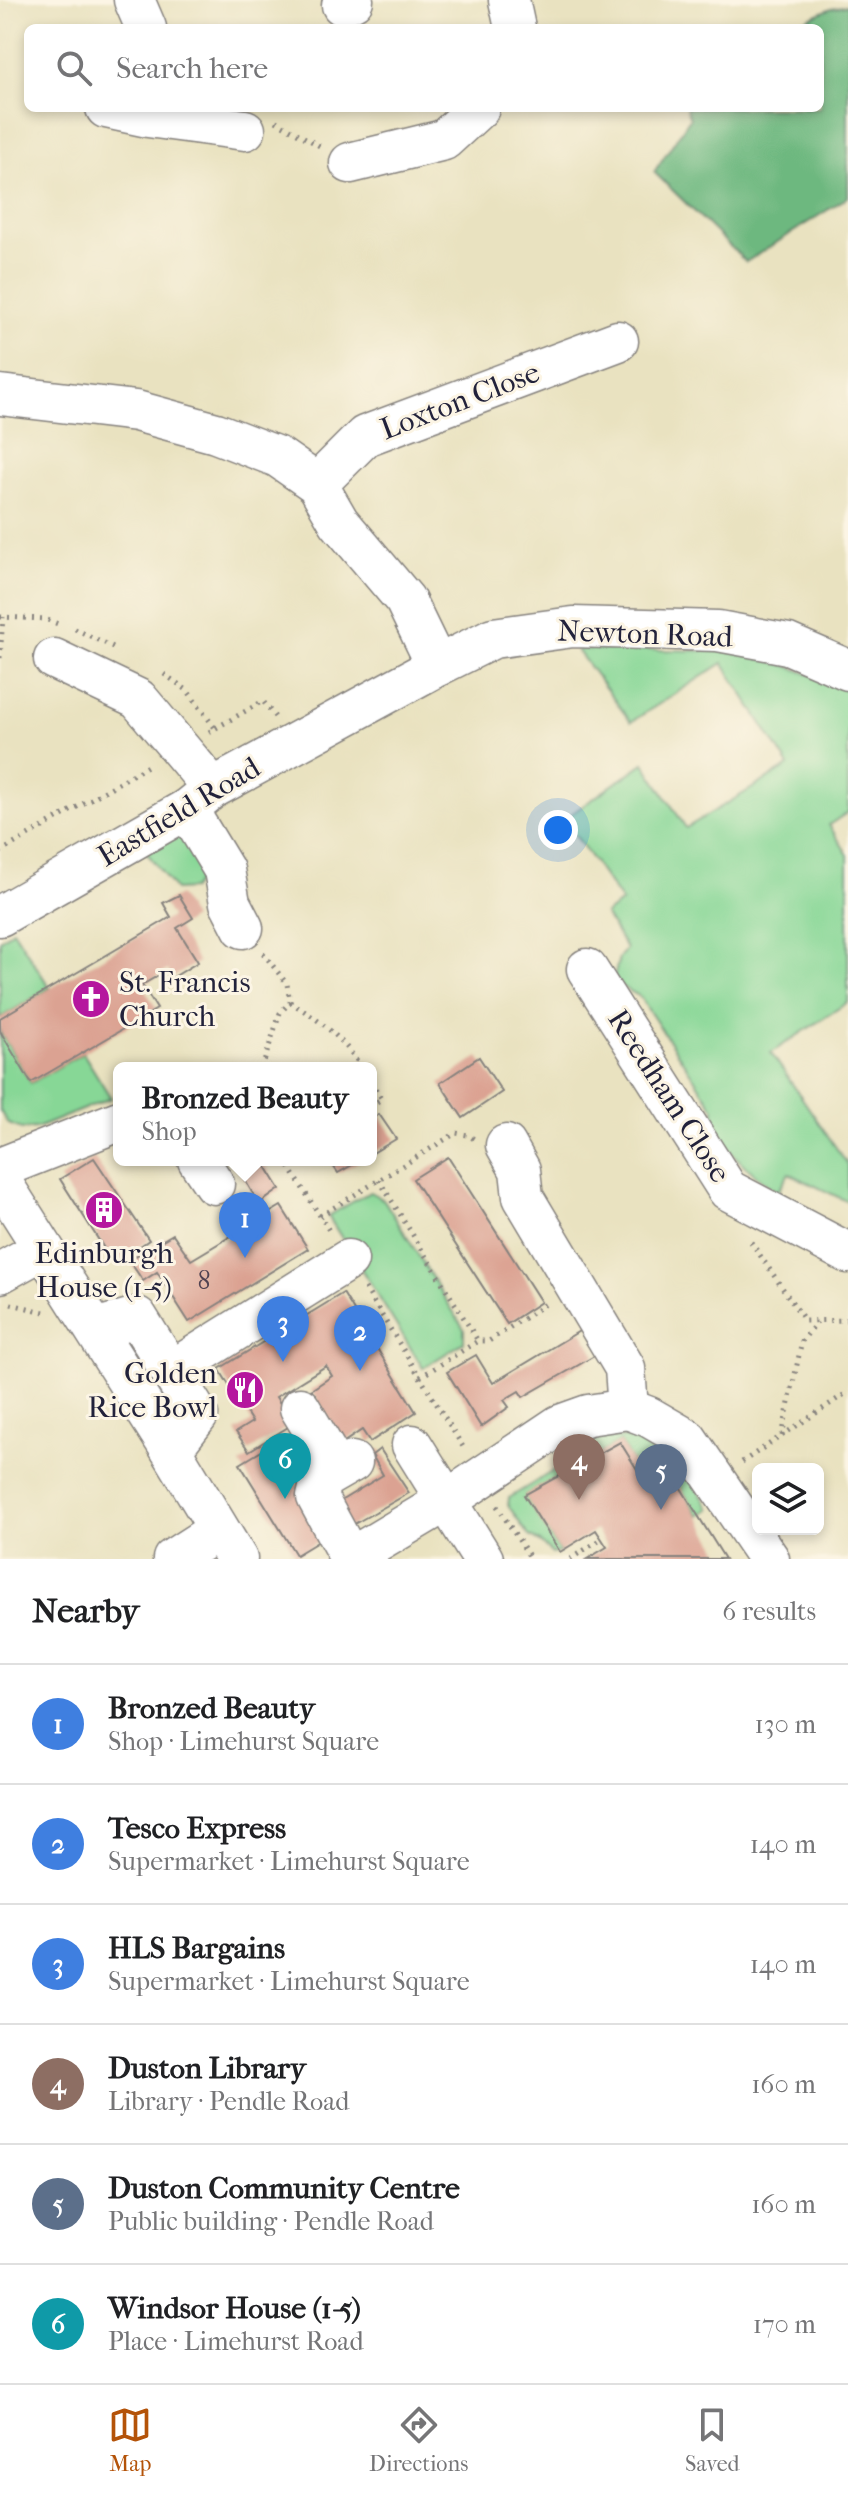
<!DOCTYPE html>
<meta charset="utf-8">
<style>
:root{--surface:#fff;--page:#f2f2f2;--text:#202124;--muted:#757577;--line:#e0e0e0;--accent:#b45309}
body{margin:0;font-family:"IM FELL French Canon",serif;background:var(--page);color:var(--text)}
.controls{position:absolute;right:24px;bottom:24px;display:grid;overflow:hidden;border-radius:12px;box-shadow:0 4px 12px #0003}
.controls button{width:72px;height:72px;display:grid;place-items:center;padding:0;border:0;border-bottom:2px solid var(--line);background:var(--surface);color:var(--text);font:40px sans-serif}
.you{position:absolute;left:558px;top:830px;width:28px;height:28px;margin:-20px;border:6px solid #fff;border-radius:50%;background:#1a73e8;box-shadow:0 0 0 12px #1a73e833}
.badge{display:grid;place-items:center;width:52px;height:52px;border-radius:50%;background:var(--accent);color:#fff;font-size:26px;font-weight:700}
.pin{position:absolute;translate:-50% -66px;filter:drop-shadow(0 2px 4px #0008)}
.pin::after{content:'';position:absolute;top:42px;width:28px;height:24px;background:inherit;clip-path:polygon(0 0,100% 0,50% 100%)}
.popup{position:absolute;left:113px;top:1062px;width:264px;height:104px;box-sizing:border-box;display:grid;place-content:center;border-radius:12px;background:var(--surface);filter:drop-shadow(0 2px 6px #0005);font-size:26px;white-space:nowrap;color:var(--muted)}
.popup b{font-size:30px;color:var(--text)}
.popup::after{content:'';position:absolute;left:50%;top:100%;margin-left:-16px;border:16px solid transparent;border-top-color:var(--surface)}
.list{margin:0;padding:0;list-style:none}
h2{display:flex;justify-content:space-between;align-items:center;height:104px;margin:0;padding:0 32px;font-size:34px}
h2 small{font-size:26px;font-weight:400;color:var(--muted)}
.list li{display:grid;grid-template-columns:52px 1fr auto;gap:24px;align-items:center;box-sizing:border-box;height:120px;padding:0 32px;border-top:2px solid var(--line)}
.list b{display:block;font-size:30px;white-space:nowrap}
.list p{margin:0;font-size:26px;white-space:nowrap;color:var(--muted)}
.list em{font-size:26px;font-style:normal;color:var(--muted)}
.icon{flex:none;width:44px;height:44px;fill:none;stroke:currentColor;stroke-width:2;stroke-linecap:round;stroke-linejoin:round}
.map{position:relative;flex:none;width:848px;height:1559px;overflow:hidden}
.search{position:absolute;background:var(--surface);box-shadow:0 4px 12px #0003;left:24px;right:24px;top:24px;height:88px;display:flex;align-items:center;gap:20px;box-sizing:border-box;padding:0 28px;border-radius:12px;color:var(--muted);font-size:30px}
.sheet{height:824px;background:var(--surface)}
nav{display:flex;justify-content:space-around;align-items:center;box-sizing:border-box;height:112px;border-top:2px solid var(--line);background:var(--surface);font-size:22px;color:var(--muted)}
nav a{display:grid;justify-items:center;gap:4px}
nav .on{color:var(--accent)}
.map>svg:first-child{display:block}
.green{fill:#87d796;stroke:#547c68;stroke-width:2}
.forest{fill:#6db87f;stroke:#486d5d;stroke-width:2}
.building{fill:#dba292}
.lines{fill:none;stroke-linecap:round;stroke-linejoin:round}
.minor-casing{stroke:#86827e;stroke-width:43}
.path{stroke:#86827e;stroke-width:5;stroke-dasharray:2 6;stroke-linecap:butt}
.minor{stroke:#fff;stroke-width:40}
.labels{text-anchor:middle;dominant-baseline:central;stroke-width:6;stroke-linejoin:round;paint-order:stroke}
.number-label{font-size:26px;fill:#504251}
.street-label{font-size:30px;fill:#22223b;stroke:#fcf5e5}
.poi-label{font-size:30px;fill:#22223b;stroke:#fcf5e5;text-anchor:start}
</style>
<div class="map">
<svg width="848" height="1559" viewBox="0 0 848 1559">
<rect width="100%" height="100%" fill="#fcf5e5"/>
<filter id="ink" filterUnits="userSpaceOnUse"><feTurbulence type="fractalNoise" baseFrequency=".0125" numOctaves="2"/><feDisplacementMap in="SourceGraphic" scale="16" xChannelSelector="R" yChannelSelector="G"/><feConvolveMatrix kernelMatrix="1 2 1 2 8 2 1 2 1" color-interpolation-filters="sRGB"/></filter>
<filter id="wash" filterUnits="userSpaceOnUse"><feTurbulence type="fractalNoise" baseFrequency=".006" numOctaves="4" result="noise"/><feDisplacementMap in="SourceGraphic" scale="32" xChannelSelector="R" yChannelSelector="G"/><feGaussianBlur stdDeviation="1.8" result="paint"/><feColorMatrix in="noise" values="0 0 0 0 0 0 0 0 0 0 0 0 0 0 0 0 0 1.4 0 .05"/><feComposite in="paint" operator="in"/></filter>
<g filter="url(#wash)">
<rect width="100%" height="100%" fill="#e9e2c0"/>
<g class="green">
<path d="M581,649L727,651L785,665L848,689V812L829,825L848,855V1002L771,1053L848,1165V1202L789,1173L778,1192C757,1177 724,1152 715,1127C714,1121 714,1113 714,1108L639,996L622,987L614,978L619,958L626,949L605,914L622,902L564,819L644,763L686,828L789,766L723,663L631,722L577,650Z"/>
<path d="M176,833L189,839L204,866L201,877L192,889L175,890L145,850Z"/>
<path d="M13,930L50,988L0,1018V940Z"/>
<path d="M0,1031L31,1083L83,1053L111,1098L37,1128L22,1129L8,1124L0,1111Z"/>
<path d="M370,1192L384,1200L464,1329V1342L423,1368L328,1216Z"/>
<path d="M602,1436C662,1438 681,1461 710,1509L699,1516L666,1465L643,1479L620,1442L525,1495L560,1552L552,1554L540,1542L528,1535L508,1505L509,1498L574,1458L589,1444Z"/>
</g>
<path class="forest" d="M848,5V197L746,262L654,172L690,118L686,108H820V28H788L831,8Z"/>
<g id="blocks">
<g class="building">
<path d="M179,895L193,918L177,928L198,962L172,978L168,970L142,985L157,1009L31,1083L0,1031V1018L171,917L163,903Z"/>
<path d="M479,1057L502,1092L463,1118L440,1083Z"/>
<path d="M379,1114L396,1139L371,1154V1119Z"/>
<path d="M448,1157L541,1302L507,1324L413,1179Z"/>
<path d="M94,1158L149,1240L114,1264L60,1179Z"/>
<path d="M233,1160H262L280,1189L259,1204Z"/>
<path d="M329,1160H361L338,1173Z"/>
<path d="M281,1206L308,1249L189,1322L157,1272L143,1281L129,1260L173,1234L191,1260Z"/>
<path d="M343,1293L416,1412L370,1442L362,1430L344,1442L311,1390L332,1376L326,1366L276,1397L293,1424L249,1451L236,1432L252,1422L219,1369Z"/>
<path d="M581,1330L596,1355L523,1397L519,1391L504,1400L509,1407L481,1427L447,1372L476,1355L493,1383Z"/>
<path d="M620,1442L643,1479L666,1464L725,1559H587L607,1547L596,1530L560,1552L524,1495Z"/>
<path d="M273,1444L329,1535L296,1555L240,1464Z"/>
<path d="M380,1449L409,1493L347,1528L334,1505L383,1475L372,1455Z"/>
</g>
</g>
</g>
<g filter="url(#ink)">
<use href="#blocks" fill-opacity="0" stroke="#86827e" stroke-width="2"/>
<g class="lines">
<g class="minor-casing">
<g id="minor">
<path d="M134,0L146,28"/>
<path d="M509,0L515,28"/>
<path d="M342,5L353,0"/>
<path d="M106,108L148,117L245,130"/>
<path d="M350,163L444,140L479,108"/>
<path d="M0,395L136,411L216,433L278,457L317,484L339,522L405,600L437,666"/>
<path d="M317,484L365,436L618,341"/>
<path d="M54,659L138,699L213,788"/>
<path d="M187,809L224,870L230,903L243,928"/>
<path d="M0,916L187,809L213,788L437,666L493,638L573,627L718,631L788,644L848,670"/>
<path d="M587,969L728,1190L848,1253"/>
<path d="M506,1145L520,1170L523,1197L625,1368L628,1409"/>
<path d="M198,1160L214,1184"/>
<path d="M0,1168L119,1121"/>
<path d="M0,1180L171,1450L237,1559"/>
<path d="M0,1273L43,1249"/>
<path d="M95,1329L137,1317L198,1415L171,1450"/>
<path d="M171,1371L348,1260"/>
<path d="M300,1408L337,1470"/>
<path d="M412,1445L483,1559"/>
<path d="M350,1558L317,1497L321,1480L352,1462"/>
<path d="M173,1559L218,1530"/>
<path d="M349,1559L446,1501L560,1425L588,1415L628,1409L649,1417L687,1439L769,1559"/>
</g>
</g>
<g class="path">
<path d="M276,121L323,148"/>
<path d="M0,617L45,619L58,624"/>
<path d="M75,629L113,647"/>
<path d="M0,658L3,617"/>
<path d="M164,674L187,690L215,728"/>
<path d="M209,732L263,701L275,717"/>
<path d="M0,852L151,764"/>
<path d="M290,1002C322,1022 341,1036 362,1068"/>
<path d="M262,1068L280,1013L290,1002L287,984L263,953"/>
<path d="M371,1082L382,1099L371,1105"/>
<path d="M285,1160L330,1232"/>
<path d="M379,1180L478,1341"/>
<path d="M320,1216L456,1133L468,1135L474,1139"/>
<path d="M751,1242L805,1321L848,1320"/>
<path d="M365,1288L465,1450"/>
<path d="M11,1304L44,1312"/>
<path d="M420,1377L478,1341H489L549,1302"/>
<path d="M782,1436L802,1341L817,1322"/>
<path d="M742,1462L848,1392"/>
<path d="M497,1506L531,1559"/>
<path d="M570,1559L602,1539"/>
</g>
<use href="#minor" class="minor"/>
</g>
</g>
<defs>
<g id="church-disc" transform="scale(2)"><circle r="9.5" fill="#b5179e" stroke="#fcf5e5"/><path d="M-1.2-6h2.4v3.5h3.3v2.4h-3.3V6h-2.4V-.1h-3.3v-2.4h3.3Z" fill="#fff"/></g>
<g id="building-disc" transform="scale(2)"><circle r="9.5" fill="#b5179e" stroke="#fcf5e5"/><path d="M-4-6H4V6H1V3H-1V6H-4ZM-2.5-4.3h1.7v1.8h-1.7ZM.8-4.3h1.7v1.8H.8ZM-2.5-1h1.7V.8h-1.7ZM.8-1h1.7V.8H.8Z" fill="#fff"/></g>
<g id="restaurant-disc" transform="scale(2)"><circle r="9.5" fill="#b5179e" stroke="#fcf5e5"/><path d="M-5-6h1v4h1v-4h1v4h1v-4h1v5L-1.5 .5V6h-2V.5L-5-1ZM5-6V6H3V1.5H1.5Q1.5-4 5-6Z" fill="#fff"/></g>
</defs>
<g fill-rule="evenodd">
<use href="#church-disc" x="91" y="999"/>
<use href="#building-disc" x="104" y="1210"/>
<use href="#restaurant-disc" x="245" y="1390"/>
</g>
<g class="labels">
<g class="number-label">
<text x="204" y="1280">8</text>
</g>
<g class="street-label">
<text transform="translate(460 401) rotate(-21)">Loxton Close</text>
<text transform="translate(645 634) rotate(2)">Newton Road</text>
<text transform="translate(179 812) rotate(-31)">Eastfield Road</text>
<text transform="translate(669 1096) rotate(57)">Reedham Close</text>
</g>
<g class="poi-label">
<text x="119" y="982">St. Francis<tspan x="119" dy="34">Church</tspan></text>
<text x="104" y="1253" text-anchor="middle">Edinburgh<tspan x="104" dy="34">House (1-5)</tspan></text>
<text x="217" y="1373" text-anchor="end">Golden<tspan x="217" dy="34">Rice Bowl</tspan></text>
</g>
</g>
</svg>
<div class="controls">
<button><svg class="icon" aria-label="layers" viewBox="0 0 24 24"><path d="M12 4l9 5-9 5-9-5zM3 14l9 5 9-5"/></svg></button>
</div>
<div class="you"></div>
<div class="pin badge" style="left:245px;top:1258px;background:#3f7fe0">1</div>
<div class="popup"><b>Bronzed Beauty</b>Shop</div>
<div class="pin badge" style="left:360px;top:1371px;background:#3f7fe0">2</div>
<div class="pin badge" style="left:283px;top:1362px;background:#3f7fe0">3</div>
<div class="pin badge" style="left:579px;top:1500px;background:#8d6e63">4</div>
<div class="pin badge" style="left:661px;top:1510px;background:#5c6f8a">5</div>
<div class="pin badge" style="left:285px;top:1499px;background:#0f9aa8">6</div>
<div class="search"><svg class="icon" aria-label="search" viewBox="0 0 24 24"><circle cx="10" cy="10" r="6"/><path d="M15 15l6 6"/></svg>Search here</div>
</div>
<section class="sheet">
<h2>Nearby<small>6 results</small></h2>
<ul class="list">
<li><span class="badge" style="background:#3f7fe0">1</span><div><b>Bronzed Beauty</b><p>Shop · Limehurst Square</p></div><em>130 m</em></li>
<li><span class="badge" style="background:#3f7fe0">2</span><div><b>Tesco Express</b><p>Supermarket · Limehurst Square</p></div><em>140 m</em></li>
<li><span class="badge" style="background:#3f7fe0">3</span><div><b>HLS Bargains</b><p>Supermarket · Limehurst Square</p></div><em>140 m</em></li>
<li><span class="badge" style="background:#8d6e63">4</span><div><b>Duston Library</b><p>Library · Pendle Road</p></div><em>160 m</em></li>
<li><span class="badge" style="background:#5c6f8a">5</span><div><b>Duston Community Centre</b><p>Public building · Pendle Road</p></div><em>160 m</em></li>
<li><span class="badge" style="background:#0f9aa8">6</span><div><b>Windsor House (1-5)</b><p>Place · Limehurst Road</p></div><em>170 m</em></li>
</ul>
</section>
<nav>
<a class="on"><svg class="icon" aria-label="map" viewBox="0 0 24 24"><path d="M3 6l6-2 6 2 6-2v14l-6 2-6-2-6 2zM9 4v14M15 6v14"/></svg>Map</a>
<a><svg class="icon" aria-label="directions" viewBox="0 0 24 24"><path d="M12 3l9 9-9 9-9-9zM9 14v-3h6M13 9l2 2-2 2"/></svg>Directions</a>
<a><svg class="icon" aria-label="saved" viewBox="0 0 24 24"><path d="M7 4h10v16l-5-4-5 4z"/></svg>Saved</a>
</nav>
